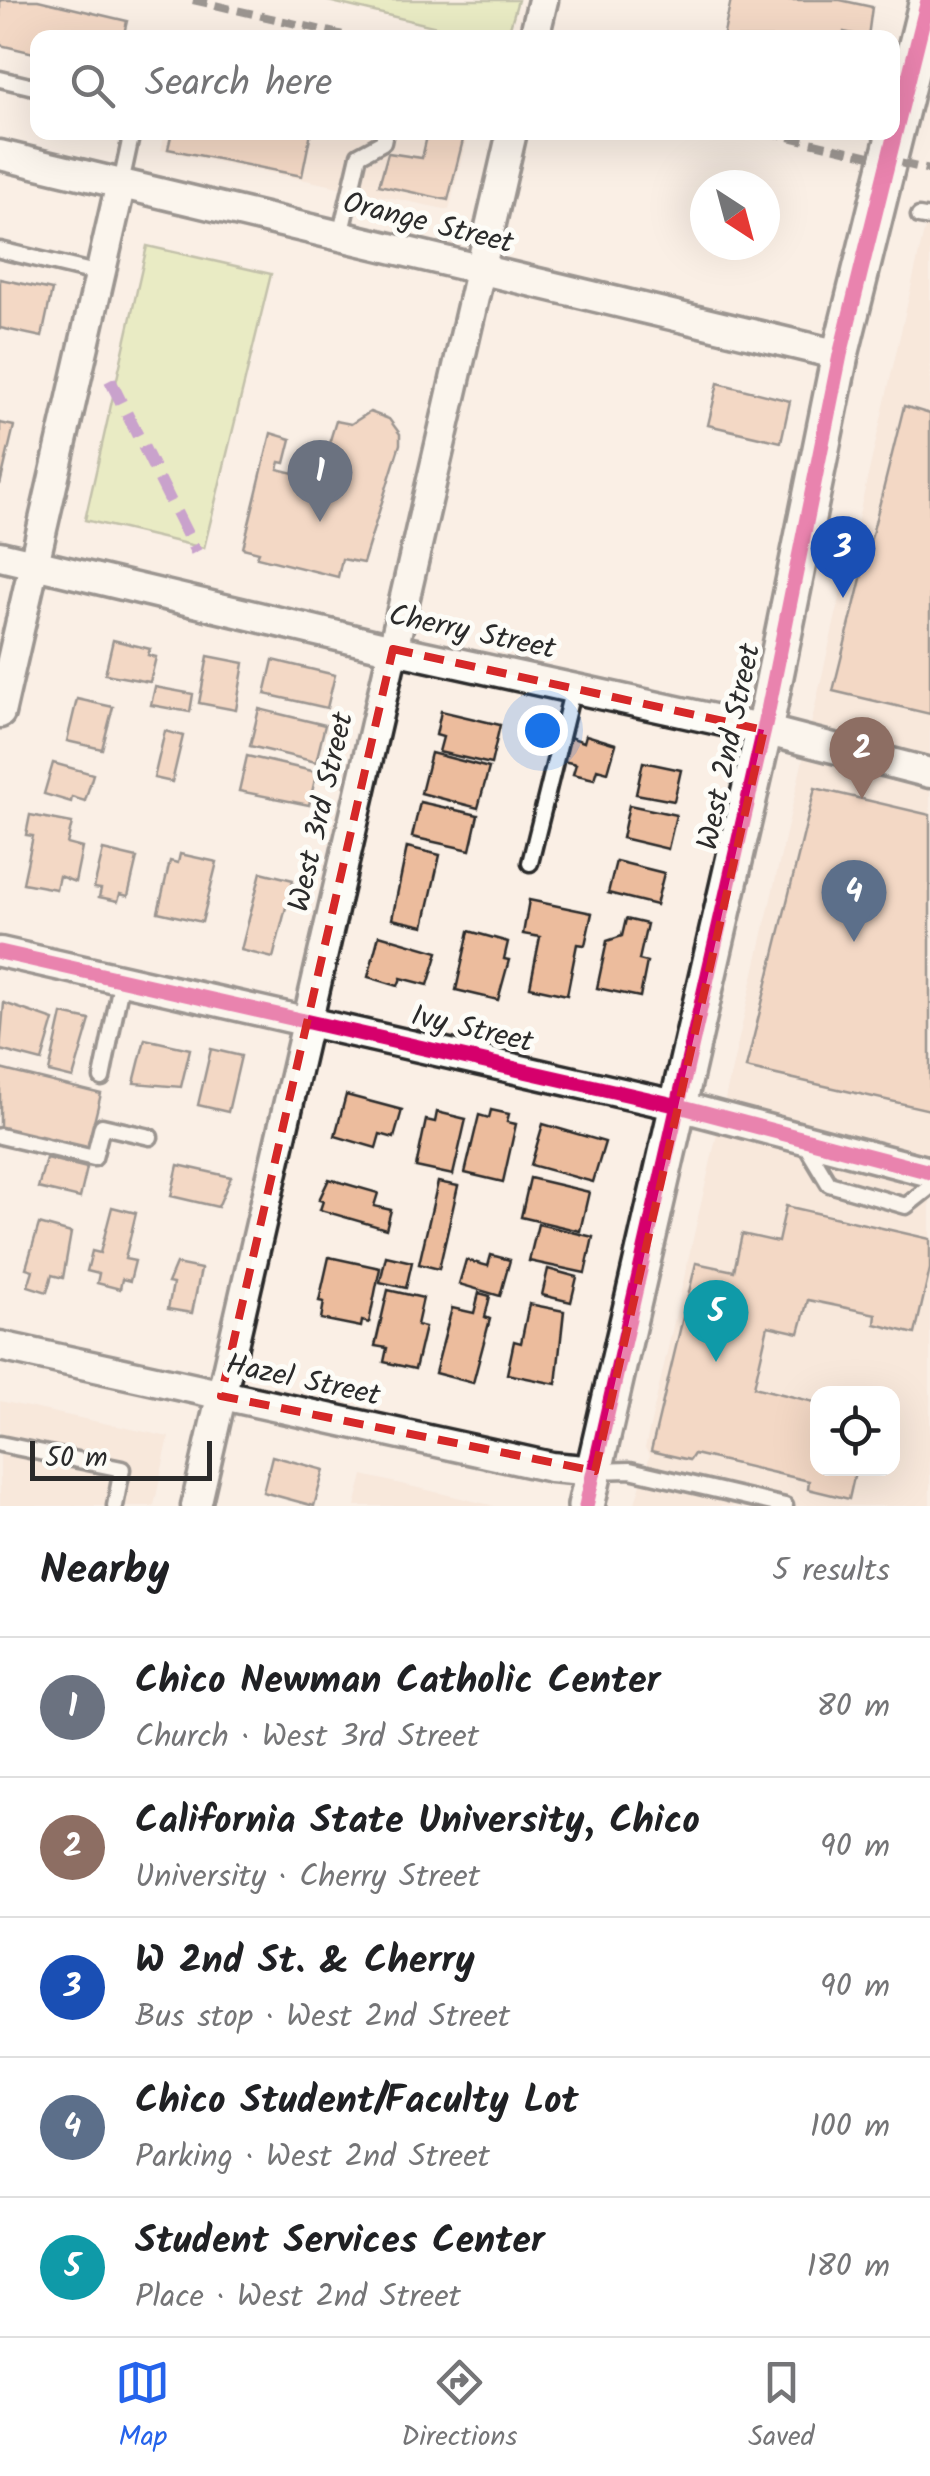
<!DOCTYPE html>
<meta charset="utf-8">
<style>
:root{--surface:#fff;--page:#f6f6f6;--text:#202124;--muted:#757577;--line:#e0e0e0;--accent:#2563eb}
body{margin:0;font-family:Kalam,sans-serif;background:var(--page);color:var(--text)}
.controls{position:absolute;right:30px;bottom:30px;display:grid;overflow:hidden;border-radius:20px;box-shadow:0 10px 40px #0002}
.controls button{width:90px;height:90px;display:grid;place-items:center;padding:0;border:0;border-bottom:2px solid var(--line);background:var(--surface);color:var(--text);font:50px sans-serif}
.compass{position:absolute;left:690px;top:170px;width:90px;height:90px;border-radius:50%;background:var(--surface);box-shadow:0 10px 40px #0002;rotate:144deg}
.scale{position:absolute;left:30px;bottom:25px;width:182px;box-sizing:border-box;padding-left:10px;border:5px solid #2b2b2b;border-top:0;font-size:28px;line-height:35px;white-space:nowrap;color:#2b2b2b;-webkit-text-stroke:8px #fdfcf7;paint-order:stroke}
.you{position:absolute;left:542px;top:730px;width:35px;height:35px;margin:-25px;border:8px solid #fff;border-radius:50%;background:#1a73e8;box-shadow:0 0 0 15px #1a73e833}
.badge{display:grid;place-items:center;width:65px;height:65px;border-radius:50%;background:var(--accent);color:#fff;font-size:32px;font-weight:700}
.pin{position:absolute;translate:-50% -82px;filter:drop-shadow(0 2px 5px #0008)}
.pin::after{content:'';position:absolute;top:52px;width:35px;height:30px;background:inherit;clip-path:polygon(0 0,100% 0,50% 100%)}
.list{margin:0;padding:0;list-style:none}
h2{display:flex;justify-content:space-between;align-items:center;height:130px;margin:0;padding:0 40px;font-size:42px}
h2 small{font-size:32px;font-weight:400;color:var(--muted)}
.list li{display:grid;grid-template-columns:65px 1fr auto;gap:30px;align-items:center;box-sizing:border-box;height:140px;padding:0 40px;border-top:2px solid var(--line)}
.list b{display:block;font-size:38px;white-space:nowrap}
.list p{margin:0;font-size:32px;white-space:nowrap;color:var(--muted)}
.list em{font-size:32px;font-style:normal;color:var(--muted)}
.icon{flex:none;width:55px;height:55px;fill:none;stroke:currentColor;stroke-width:2;stroke-linecap:round;stroke-linejoin:round}
.map{position:relative;flex:none;width:930px;height:1506px;overflow:hidden}
.search{position:absolute;background:var(--surface);box-shadow:0 10px 40px #0002;left:30px;right:30px;top:30px;height:110px;display:flex;align-items:center;gap:25px;box-sizing:border-box;padding:0 35px;border-radius:20px;color:var(--muted);font-size:38px}
.sheet{height:830px;background:var(--surface)}
nav{display:flex;justify-content:space-around;align-items:center;box-sizing:border-box;height:140px;border-top:2px solid var(--line);background:var(--surface);font-size:28px;color:var(--muted)}
nav a{display:grid;justify-items:center;gap:5px}
nav .on{color:var(--accent)}
.map>svg:first-child{display:block}
.built{fill:#f6e0cf;fill-rule:evenodd}
.green{fill:#d6e79b;stroke:#808963;stroke-width:2.5}
.building{fill:#ecbc9d;stroke:#2b2b2b;stroke-width:2.5}
.lines{fill:none;stroke-linecap:round;stroke-linejoin:round}
.service-casing{stroke:#2b2b2b;stroke-width:21}
.minor-casing{stroke:#2b2b2b;stroke-width:35}
.tertiary-casing{stroke:#2b2b2b;stroke-width:42}
.service{stroke:#fdfcf7;stroke-width:14}
.minor{stroke:#fdfcf7;stroke-width:28}
.tertiary{stroke:#fdfcf7;stroke-width:35}
.rail{stroke:#2b2b2b;stroke-width:8;stroke-dasharray:15 8;stroke-linecap:butt}
.quiet{stroke:#8e44ad;stroke-width:12;stroke-dasharray:25 12;stroke-linecap:butt}
.cycleway-casing{stroke:#fdfcf7;stroke-width:21}
.cycleway{stroke:#d6006c;stroke-width:15}
.marked{fill:none;stroke:#d62828;stroke-width:8;stroke-dasharray:20 12;stroke-linejoin:round}
.labels{text-anchor:middle;dominant-baseline:central;stroke-width:10;stroke-linejoin:round;paint-order:stroke}
.street-label{font-size:30px;fill:#2b2b2b;stroke:#fdfcf7}
</style>
<div class="map">
<svg width="930" height="1506" viewBox="0 0 930 1506">
<rect width="100%" height="100%" fill="#faefe5"/>
<filter id="ink" filterUnits="userSpaceOnUse"><feTurbulence type="fractalNoise" baseFrequency=".01" numOctaves="2"/><feDisplacementMap in="SourceGraphic" scale="20" xChannelSelector="R" yChannelSelector="G"/><feConvolveMatrix kernelMatrix="1 2 1 2 8 2 1 2 1" color-interpolation-filters="sRGB"/></filter>
<g filter="url(#ink)">
<g class="built">
<path d="M165,133H468L449,210L161,150Z"/>
<path d="M930,205V1506H634L650,1455L645,1448ZM818,1394H892V1468H818Z"/>
<path d="M0,1401L169,1437L154,1506H0Z"/>
<path d="M363,1475L495,1506H355Z"/>
</g>
<g class="green">
<path d="M324,0H518L507,37L483,38Z"/>
<path d="M147,246L271,274L204,548L85,520Z"/>
</g>
<g class="building">
<path d="M0,0H38L127,21L123,38H38V54L0,45Z"/>
<path d="M731,0H840L872,7L868,37L844,32L843,38H723Z"/>
<path d="M172,132H311L302,176L168,149Z"/>
<path d="M428,132H465L448,200L379,185L388,153L422,158Z"/>
<path d="M0,279L52,290L42,337L0,328Z"/>
<path d="M718,383L790,401L781,442L708,425Z"/>
<path d="M904,406L930,414V714L833,691Z"/>
<path d="M370,412L389,419L400,434V444L363,563L342,559L338,577L257,557L259,552L243,548L271,433L291,439L285,463L280,462L278,469L318,479L336,421L351,424Z"/>
<path d="M0,423L14,426L0,485Z"/>
<path d="M113,640L150,649L148,655L156,657L150,682L105,674Z"/>
<path d="M208,656L244,663L236,710L199,703Z"/>
<path d="M273,660L335,675L327,708L265,694Z"/>
<path d="M155,687L193,694L190,712L151,705Z"/>
<path d="M77,699L113,707L102,749L67,741Z"/>
<path d="M259,709L325,725L316,762L250,746Z"/>
<path d="M441,711L500,725L491,764L439,752L443,737L436,735Z"/>
<path d="M165,731L183,736L172,782L154,778Z"/>
<path d="M586,735L616,744L608,772L597,769L594,779L573,774L576,764L563,761L570,737L584,742Z"/>
<path d="M431,753L489,768L478,808L421,793Z"/>
<path d="M247,756L312,771L316,775L309,805L239,791Z"/>
<path d="M643,762L681,770L674,801L636,794Z"/>
<path d="M53,763L93,774L85,801L72,797L71,802L44,794Z"/>
<path d="M815,788L930,815V1110L746,1068Z"/>
<path d="M420,802L478,815L470,850L412,837Z"/>
<path d="M629,805L676,815L668,849L622,838Z"/>
<path d="M30,815L72,823L67,844L82,848L75,882L59,876L56,889L23,883L33,836L26,835Z"/>
<path d="M407,847L440,855L424,926L392,919Z"/>
<path d="M103,850L137,858L128,896L120,894L118,901L99,897L101,889L94,888Z"/>
<path d="M180,854L217,862L202,922L158,912L170,861L178,863Z"/>
<path d="M616,861L664,873L656,905L608,893Z"/>
<path d="M261,872L293,880L273,958L241,950Z"/>
<path d="M529,900L592,913L585,945L577,944L567,995L530,987L540,937L523,934Z"/>
<path d="M626,919L647,924L639,960L647,962L640,997L597,988L607,941L622,936Z"/>
<path d="M469,931L508,942L504,959L509,960L498,1000L456,990Z"/>
<path d="M379,935L438,952L428,985L401,978L398,986L368,977Z"/>
<path d="M4,1003L54,1020L42,1061L0,1050Z"/>
<path d="M62,1014L90,1020L73,1078L49,1072Z"/>
<path d="M145,1039L190,1049L181,1087L134,1083Z"/>
<path d="M211,1049L241,1056L228,1112L198,1105Z"/>
<path d="M0,1069L101,1094L87,1150L0,1129Z"/>
<path d="M346,1095L402,1110L394,1138L380,1134L376,1148L335,1136Z"/>
<path d="M491,1110L509,1114L507,1122L516,1124L503,1182L465,1173L479,1115L489,1118Z"/>
<path d="M437,1112L466,1119L453,1175L416,1167L426,1120L435,1122Z"/>
<path d="M543,1124L605,1142L593,1182L531,1165Z"/>
<path d="M46,1158L87,1168L80,1198L38,1188Z"/>
<path d="M178,1165L231,1177L218,1207L171,1196Z"/>
<path d="M530,1178L589,1192L580,1231L521,1217Z"/>
<path d="M329,1179L378,1193L374,1206L391,1210L386,1229L320,1210L323,1201L319,1200Z"/>
<path d="M438,1182L458,1186L439,1269L419,1264Z"/>
<path d="M786,1206L930,1239V1269L915,1334L875,1324L876,1314L808,1300L799,1333L768,1326L754,1387L818,1403V1468H856L849,1499L808,1489L809,1481L694,1454L690,1460L651,1451L696,1263L734,1271L742,1234L778,1242Z"/>
<path d="M112,1207L136,1213L125,1259L135,1261L130,1281L122,1279L120,1289L97,1283L99,1274L87,1271L92,1251L100,1253Z"/>
<path d="M39,1224L71,1233L63,1278L52,1275L47,1292L28,1286L33,1270L26,1268Z"/>
<path d="M538,1224L593,1237L585,1273L529,1261Z"/>
<path d="M491,1255L510,1260L500,1296L459,1284L466,1260L488,1266Z"/>
<path d="M386,1256L412,1262L406,1288L380,1282Z"/>
<path d="M329,1257L380,1268L369,1323L362,1321L361,1327L321,1319L324,1302L319,1301Z"/>
<path d="M176,1264L201,1269L192,1313L168,1309L173,1284L168,1283Z"/>
<path d="M548,1269L577,1277L571,1302L542,1295Z"/>
<path d="M388,1290L423,1298L417,1325L425,1327L415,1369L384,1362L387,1348L375,1346Z"/>
<path d="M479,1293L490,1296L485,1317L490,1319L473,1383L435,1373L452,1308L474,1313Z"/>
<path d="M529,1304L564,1311L556,1384L507,1374L514,1341L521,1343Z"/>
<path d="M272,1456L324,1470L314,1506L263,1492Z"/>
</g>
<g class="lines">
<g class="service-casing">
<g id="service">
<path d="M0,79L38,88"/>
<path d="M121,183L132,132"/>
<path d="M919,216L930,218"/>
<path d="M340,236L359,155L383,142L385,132"/>
<path d="M0,250L100,274"/>
<path d="M530,863L573,688"/>
<path d="M102,1078L122,979"/>
<path d="M0,1136L94,1158L102,1126L150,1137"/>
<path d="M802,1139L829,1184L906,1206L930,1187"/>
<path d="M0,1444L122,1469L115,1506"/>
<path d="M595,1471L630,1470L785,1506"/>
</g>
</g>
<g class="minor-casing">
<g id="minor">
<path d="M534,38L543,0"/>
<path d="M0,155L840,355"/>
<path d="M0,556L393,649L764,730L930,773"/>
<path d="M0,713L121,183"/>
<path d="M0,952L679,1106L930,1172"/>
<path d="M0,1346L551,1467L595,1471"/>
<path d="M196,1506L512,132"/>
</g>
</g>
<g class="tertiary-casing">
<path id="tertiary" d="M586,1506L764,730L840,355L928,0"/>
</g>
<use href="#service" class="service"/>
<use href="#minor" class="minor"/>
<use href="#tertiary" class="tertiary"/>
<g class="rail">
<path d="M193,0L357,38"/>
<path d="M767,132L930,170"/>
</g>
<path class="quiet" d="M110,380L196,552"/>
<g class="cycleway-casing">
<g id="cycleway">
<path d="M0,952L679,1106L930,1172"/>
<path d="M586,1506L764,730L840,355L928,0"/>
</g>
</g>
<use href="#cycleway" class="cycleway"/>
</g>
</g>
<path d="M0 0H930V1506H0ZM393,649L764,730L595,1471L221,1396Z" fill="#faefe5" fill-opacity=".55" fill-rule="evenodd"/>
<path class="marked" d="M393,649L764,730L595,1471L221,1396Z"/>
<g class="labels">
<g class="street-label">
<text transform="translate(428 224) rotate(14)">Orange Street</text>
<text transform="translate(472 633) rotate(12)">Cherry Street</text>
<text transform="translate(730 747) rotate(-78)">West 2nd Street</text>
<text transform="translate(322 812) rotate(-77)">West 3rd Street</text>
<text transform="translate(472 1030) rotate(13)">Ivy Street</text>
<text transform="translate(303 1381) rotate(12)">Hazel Street</text>
</g>
</g>
</svg>
<div class="controls">
<button><svg class="icon" aria-label="locate" viewBox="0 0 24 24"><circle cx="12" cy="12" r="6"/><path d="M12 2v4M12 18v4M2 12h4M18 12h4"/></svg></button>
</div>
<svg class="compass" viewBox="-18 -18 36 36"><path d="M0-13l5 13h-10z" fill="#e53935"/><path d="M0 13l5-13h-10z" fill="#757577"/></svg>
<div class="scale">50 m</div>
<div class="you"></div>
<div class="pin badge" style="left:320px;top:522px;background:#6b7280">1</div>
<div class="pin badge" style="left:862px;top:799px;background:#8d6e63">2</div>
<div class="pin badge" style="left:843px;top:598px;background:#1a4fb4">3</div>
<div class="pin badge" style="left:854px;top:942px;background:#5c6f8a">4</div>
<div class="pin badge" style="left:716px;top:1362px;background:#0f9aa8">5</div>
<div class="search"><svg class="icon" aria-label="search" viewBox="0 0 24 24"><circle cx="10" cy="10" r="6"/><path d="M15 15l6 6"/></svg>Search here</div>
</div>
<section class="sheet">
<h2>Nearby<small>5 results</small></h2>
<ul class="list">
<li><span class="badge" style="background:#6b7280">1</span><div><b>Chico Newman Catholic Center</b><p>Church · West 3rd Street</p></div><em>80 m</em></li>
<li><span class="badge" style="background:#8d6e63">2</span><div><b>California State University, Chico</b><p>University · Cherry Street</p></div><em>90 m</em></li>
<li><span class="badge" style="background:#1a4fb4">3</span><div><b>W 2nd St. &amp; Cherry</b><p>Bus stop · West 2nd Street</p></div><em>90 m</em></li>
<li><span class="badge" style="background:#5c6f8a">4</span><div><b>Chico Student/Faculty Lot</b><p>Parking · West 2nd Street</p></div><em>100 m</em></li>
<li><span class="badge" style="background:#0f9aa8">5</span><div><b>Student Services Center</b><p>Place · West 2nd Street</p></div><em>180 m</em></li>
</ul>
</section>
<nav>
<a class="on"><svg class="icon" aria-label="map" viewBox="0 0 24 24"><path d="M3 6l6-2 6 2 6-2v14l-6 2-6-2-6 2zM9 4v14M15 6v14"/></svg>Map</a>
<a><svg class="icon" aria-label="directions" viewBox="0 0 24 24"><path d="M12 3l9 9-9 9-9-9zM9 14v-3h6M13 9l2 2-2 2"/></svg>Directions</a>
<a><svg class="icon" aria-label="saved" viewBox="0 0 24 24"><path d="M7 4h10v16l-5-4-5 4z"/></svg>Saved</a>
</nav>
